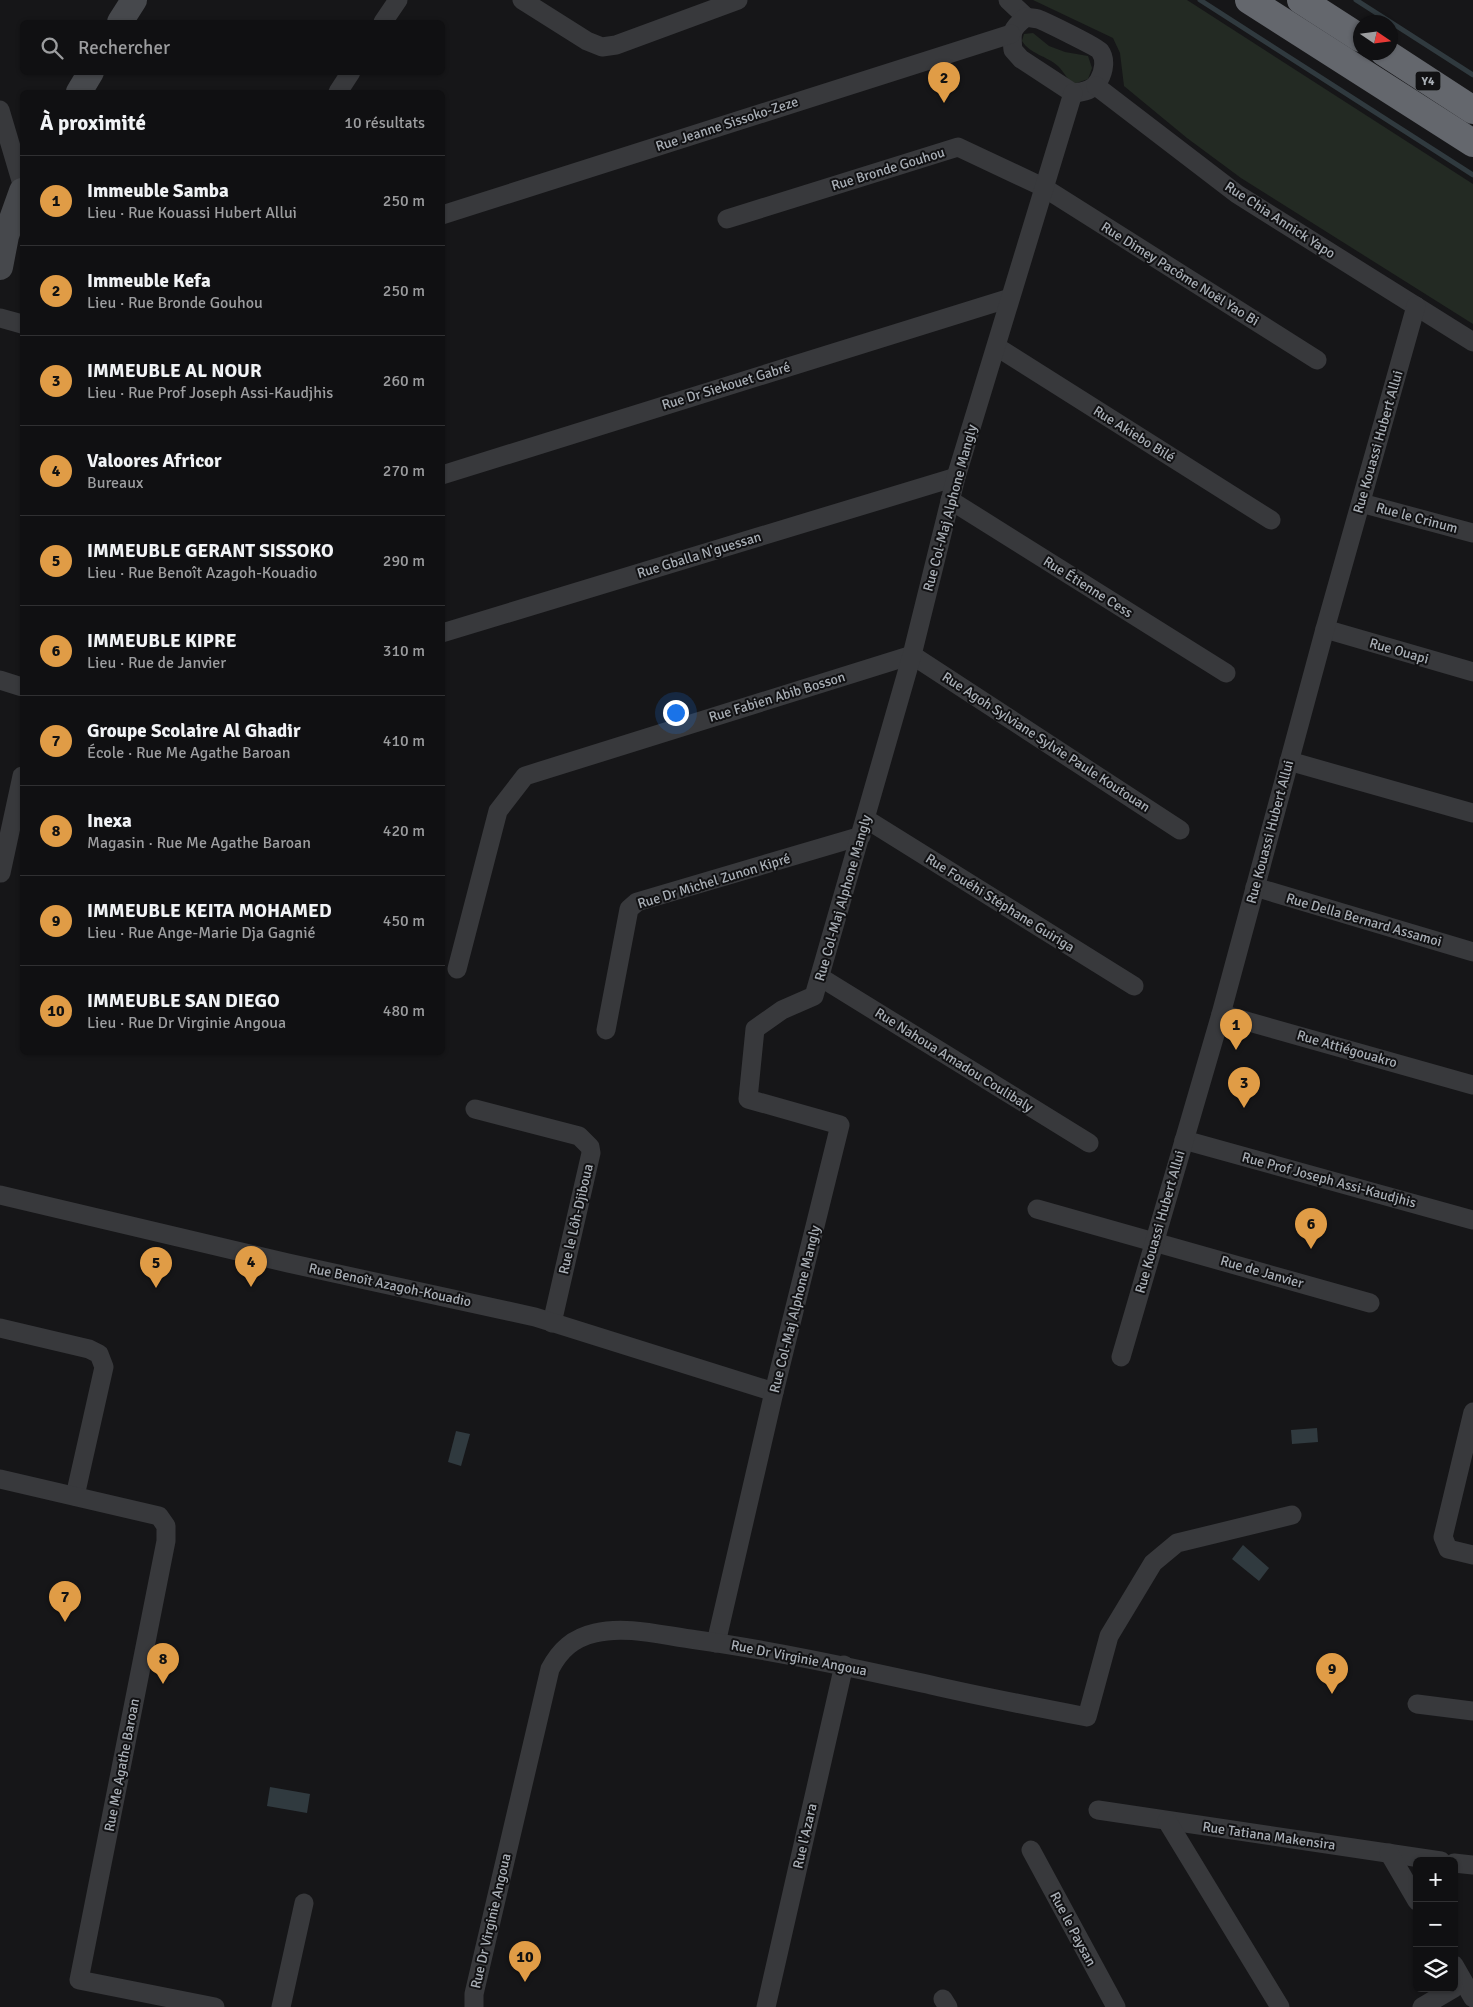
<!DOCTYPE html>
<html lang="fr">
<meta charset="utf-8">
<style>
:root{--surface:#101012;--page:#19191b;--text:#f1f3f6;--muted:#9c9d9f;--line:#303032;--accent:#e09c46}
body{margin:0;font-family:Signika,sans-serif;background:var(--page);color:var(--text)}
.controls{position:absolute;right:15px;bottom:15px;display:grid;overflow:hidden;border-radius:8px;box-shadow:0 1px 4px #0004}
.controls button{width:45px;height:45px;display:grid;place-items:center;padding:0;border:0;border-bottom:1px solid var(--line);background:var(--surface);color:var(--text);font:25px sans-serif}
.compass{position:absolute;left:1353px;top:15px;width:45px;height:45px;border-radius:50%;background:var(--surface);box-shadow:0 1px 4px #0004;rotate:103deg}
.you{position:absolute;left:675px;top:712px;width:18px;height:18px;margin:-12px;border:4px solid #fff;border-radius:50%;background:#1a73e8;box-shadow:0 0 0 8px #1a73e833}
.badge{display:grid;place-items:center;width:32px;height:32px;border-radius:50%;background:var(--accent);color:#111;font-size:16px;font-weight:700}
.pin{position:absolute;translate:-50% -41px;filter:drop-shadow(0 1px 2px #0008)}
.pin::after{content:'';position:absolute;top:26px;width:18px;height:15px;background:inherit;clip-path:polygon(0 0,100% 0,50% 100%)}
.list{margin:0;padding:0;list-style:none}
h2{display:flex;justify-content:space-between;align-items:center;height:65px;margin:0;padding:0 20px;font-size:21px}
h2 small{font-size:16px;font-weight:400;color:var(--muted)}
.list li{display:grid;grid-template-columns:32px 1fr auto;gap:15px;align-items:center;box-sizing:border-box;height:90px;padding:0 20px;border-top:1px solid var(--line)}
.list b{display:block;font-size:19px;white-space:nowrap}
.list p{margin:0;font-size:16px;white-space:nowrap;color:var(--muted)}
.list em{font-size:16px;font-style:normal;color:var(--muted)}
.icon{flex:none;width:28px;height:28px;fill:none;stroke:currentColor;stroke-width:2;stroke-linecap:round;stroke-linejoin:round}
.map{position:relative;flex:none;width:1473px;height:2007px;overflow:hidden}
.search{position:absolute;background:var(--surface);box-shadow:0 1px 4px #0004;left:20px;top:20px;width:425px;height:55px;display:flex;align-items:center;gap:12px;box-sizing:border-box;padding:0 18px;border-radius:8px;color:var(--muted);font-size:19px}
.panel{position:absolute;background:var(--surface);box-shadow:0 1px 4px #0004;left:20px;top:90px;width:425px;height:965px;border-radius:8px}
.map>svg:first-child{display:block}
.green{fill:#232a23}
.water{fill:#303a3f}
.lines{fill:none;stroke-linecap:round;stroke-linejoin:round}
.stream{stroke:#303a3f;stroke-width:5}
.street{stroke:#38393c;stroke-width:19}
.secondary{stroke:#46484c;stroke-width:26}
.highway{stroke:#64676d;stroke-width:28}
.labels{text-anchor:middle;dominant-baseline:central;stroke-width:4;stroke-linejoin:round;paint-order:stroke}
.shield{fill:#111113;stroke:#7b8085;stroke-width:1}
.shield-label{font-size:12px;font-weight:bold;fill:#a9afb6}
.street-label{font-size:14px;fill:#a9afb6;stroke:#111113}
</style>
<div class="map">
<svg width="1473" height="2007" viewBox="0 0 1473 2007">
<rect width="100%" height="100%" fill="#161618"/>
<g class="green">
<path d="M1033,0H1187L1473,184V324L1241,178L1187,138L1124,86L1120,53L1113,38Z"/>
<path d="M1033,33L1049,46L1065,52L1088,56L1092,68L1088,79L1074,84C1067,79 1064,72 1058,66C1047,56 1030,54 1022,41L1024,34Z"/>
</g>
<g class="water">
<path d="M1317,1428L1318,1442L1292,1444L1291,1430Z"/>
<path d="M456,1431L470,1434L461,1466L448,1462Z"/>
<path d="M1243,1545L1269,1568L1259,1581L1232,1559Z"/>
<path d="M270,1787L310,1794L307,1813L267,1806Z"/>
</g>
<g class="lines">
<g class="stream">
<path d="M1200,0L1473,175"/>
<path d="M1356,0L1473,75"/>
</g>
<g class="street">
<path d="M522,0L587,41L602,47L616,45L738,0"/>
<path d="M1008,0L1026,17"/>
<path d="M1026,17C1030,18 1034,18 1038,19C1044,21 1097,47 1100,51C1106,59 1104,71 1099,80C1094,90 1084,92 1073,93L1021,59L1013,50C1011,32 1011,29 1026,17Z"/>
<path d="M383,22L398,0"/>
<path d="M1096,86L1237,194L1473,342"/>
<path d="M338,92L351,72"/>
<path d="M0,110L22,184"/>
<path d="M442,215L1011,34"/>
<path d="M727,219L958,147L1043,187L1317,360"/>
<path d="M0,318L22,324"/>
<path d="M997,347L1271,520"/>
<path d="M442,475L1010,298"/>
<path d="M950,500L1226,673"/>
<path d="M1361,503L1473,533"/>
<path d="M1325,629L1473,672"/>
<path d="M442,633L956,477"/>
<path d="M0,680L22,687"/>
<path d="M1289,761L1473,813"/>
<path d="M866,819L1134,986"/>
<path d="M1,873L22,776"/>
<path d="M1255,887L1473,952"/>
<path d="M457,969L498,811L525,776L912,655L1180,830"/>
<path d="M820,977L1089,1143"/>
<path d="M1221,1014L1473,1085"/>
<path d="M606,1030L629,909L637,902L861,836"/>
<path d="M475,1109L579,1136L590,1147L591,1153L552,1323"/>
<path d="M1184,1140L1473,1220"/>
<path d="M0,1195L288,1263L535,1317L774,1392"/>
<path d="M1037,1209L1370,1303"/>
<path d="M0,1328L89,1349L99,1354L104,1367L75,1496"/>
<path d="M1121,1357L1221,1014L1325,629L1416,306"/>
<path d="M1473,1412L1443,1537L1448,1549L1473,1555"/>
<path d="M0,1479L159,1516L166,1526V1541L79,1980L215,2007"/>
<path d="M716,1643L774,1392L840,1125L748,1099L755,1029L782,1010L814,996L912,655L956,477L1073,93"/>
<path d="M1417,1704L1473,1711"/>
<path d="M1098,1810L1441,1861"/>
<path d="M1167,1821L1280,2007"/>
<path d="M1031,1850L1116,2007"/>
<path d="M1389,1853L1417,1901"/>
<path d="M1454,1863L1473,1865"/>
<path d="M1454,1965L1473,1998"/>
<path d="M943,1999L948,2007"/>
<path d="M281,2007L304,1903"/>
<path d="M474,2007V1994L550,1669C560,1650 573,1638 595,1633C627,1625 664,1636 697,1640C776,1651 853,1668 931,1685C983,1697 1035,1707 1087,1717L1109,1636L1153,1563L1177,1543L1292,1515"/>
<path d="M766,2007L844,1665"/>
<path d="M1422,2007L1454,1988"/>
</g>
<g class="secondary">
<path d="M120,22L134,0"/>
<path d="M79,92L91,72"/>
<path d="M0,267L6,236L22,191"/>
</g>
<g class="highway">
<path d="M1249,0L1473,143"/>
<path d="M1301,0L1360,38"/>
<path d="M1384,52L1473,110"/>
</g>
</g>
<g class="labels">
<rect class="shield" x="1415.5" y="71.5" width="25" height="19" rx="4"/>
<g class="shield-label">
<text x="1428" y="81">Y4</text>
</g>
<g class="street-label">
<text transform="translate(727 124) rotate(-18)">Rue Jeanne Sissoko-Zeze</text>
<text transform="translate(888 169) rotate(-17)">Rue Bronde Gouhou</text>
<text transform="translate(1280 220) rotate(33)">Rue Chia Annick Yapo</text>
<text transform="translate(1180 274) rotate(32)">Rue Dimey Pacôme Noël Yao Bi</text>
<text transform="translate(726 386) rotate(-17)">Rue Dr Siekouet Gabré</text>
<text transform="translate(1134 434) rotate(32)">Rue Akiebo Bilé</text>
<text transform="translate(1378 442) rotate(-74)">Rue Kouassi Hubert Allui</text>
<text transform="translate(950 508) rotate(-75)">Rue Col-Maj Alphone Mangly</text>
<text transform="translate(1417 518) rotate(15)">Rue le Crinum</text>
<text transform="translate(699 555) rotate(-17)">Rue Gballa N'guessan</text>
<text transform="translate(1088 587) rotate(32)">Rue Étienne Cess</text>
<text transform="translate(1399 651) rotate(16)">Rue Ouapi</text>
<text transform="translate(777 697) rotate(-17)">Rue Fabien Abib Bosson</text>
<text transform="translate(1046 742) rotate(33)">Rue Agoh Sylviane Sylvie Paule Koutouan</text>
<text transform="translate(1270 832) rotate(-75)">Rue Kouassi Hubert Allui</text>
<text transform="translate(714 881) rotate(-17)">Rue Dr Michel Zunon Kipré</text>
<text transform="translate(843 898) rotate(-74)">Rue Col-Maj Alphone Mangly</text>
<text transform="translate(1000 903) rotate(32)">Rue Fouéhi Stéphane Guiriga</text>
<text transform="translate(1364 920) rotate(16)">Rue Della Bernard Assamoi</text>
<text transform="translate(1347 1049) rotate(16)">Rue Attiégouakro</text>
<text transform="translate(954 1060) rotate(32)">Rue Nahoua Amadou Coulibaly</text>
<text transform="translate(1329 1180) rotate(15)">Rue Prof Joseph Assi-Kaudjhis</text>
<text transform="translate(576 1219) rotate(-77)">Rue le Lôh-Djiboua</text>
<text transform="translate(1160 1222) rotate(-74)">Rue Kouassi Hubert Allui</text>
<text transform="translate(1262 1272) rotate(16)">Rue de Janvier</text>
<text transform="translate(390 1285) rotate(12)">Rue Benoît Azagoh-Kouadio</text>
<text transform="translate(795 1309) rotate(-76)">Rue Col-Maj Alphone Mangly</text>
<text transform="translate(799 1658) rotate(11)">Rue Dr Virginie Angoua</text>
<text transform="translate(122 1765) rotate(-79)">Rue Me Agathe Baroan</text>
<text transform="translate(805 1836) rotate(-77)">Rue l'Azara</text>
<text transform="translate(1269 1836) rotate(8)">Rue Tatiana Makensira</text>
<text transform="translate(491 1921) rotate(-77)">Rue Dr Virginie Angoua</text>
<text transform="translate(1073 1929) rotate(62)">Rue le Paysan</text>
</g>
</g>
</svg>
<div class="controls">
<button>+</button>
<button>−</button>
<button><svg class="icon" aria-label="layers" viewBox="0 0 24 24"><path d="M12 4l9 5-9 5-9-5zM3 14l9 5 9-5"/></svg></button>
</div>
<svg class="compass" viewBox="-18 -18 36 36"><path d="M0-13l5 13h-10z" fill="#e53935"/><path d="M0 13l5-13h-10z" fill="#9c9d9f"/></svg>
<div class="you"></div>
<div class="pin badge" style="left:1236px;top:1050px">1</div>
<div class="pin badge" style="left:944px;top:103px">2</div>
<div class="pin badge" style="left:1244px;top:1108px">3</div>
<div class="pin badge" style="left:251px;top:1287px">4</div>
<div class="pin badge" style="left:156px;top:1288px">5</div>
<div class="pin badge" style="left:1311px;top:1249px">6</div>
<div class="pin badge" style="left:65px;top:1622px">7</div>
<div class="pin badge" style="left:163px;top:1684px">8</div>
<div class="pin badge" style="left:1332px;top:1694px">9</div>
<div class="pin badge" style="left:525px;top:1982px">10</div>
<div class="search"><svg class="icon" aria-label="search" viewBox="0 0 24 24"><circle cx="10" cy="10" r="6"/><path d="M15 15l6 6"/></svg>Rechercher</div>
<section class="panel">
<h2>À proximité<small>10 résultats</small></h2>
<ul class="list">
<li><span class="badge">1</span><div><b>Immeuble Samba</b><p>Lieu · Rue Kouassi Hubert Allui</p></div><em>250 m</em></li>
<li><span class="badge">2</span><div><b>Immeuble Kefa</b><p>Lieu · Rue Bronde Gouhou</p></div><em>250 m</em></li>
<li><span class="badge">3</span><div><b>IMMEUBLE AL NOUR</b><p>Lieu · Rue Prof Joseph Assi-Kaudjhis</p></div><em>260 m</em></li>
<li><span class="badge">4</span><div><b>Valoores Africor</b><p>Bureaux</p></div><em>270 m</em></li>
<li><span class="badge">5</span><div><b>IMMEUBLE GERANT SISSOKO</b><p>Lieu · Rue Benoît Azagoh-Kouadio</p></div><em>290 m</em></li>
<li><span class="badge">6</span><div><b>IMMEUBLE KIPRE</b><p>Lieu · Rue de Janvier</p></div><em>310 m</em></li>
<li><span class="badge">7</span><div><b>Groupe Scolaire Al Ghadir</b><p>École · Rue Me Agathe Baroan</p></div><em>410 m</em></li>
<li><span class="badge">8</span><div><b>Inexa</b><p>Magasin · Rue Me Agathe Baroan</p></div><em>420 m</em></li>
<li><span class="badge">9</span><div><b>IMMEUBLE KEITA MOHAMED</b><p>Lieu · Rue Ange-Marie Dja Gagnié</p></div><em>450 m</em></li>
<li><span class="badge">10</span><div><b>IMMEUBLE SAN DIEGO</b><p>Lieu · Rue Dr Virginie Angoua</p></div><em>480 m</em></li>
</ul>
</section>
</div>
